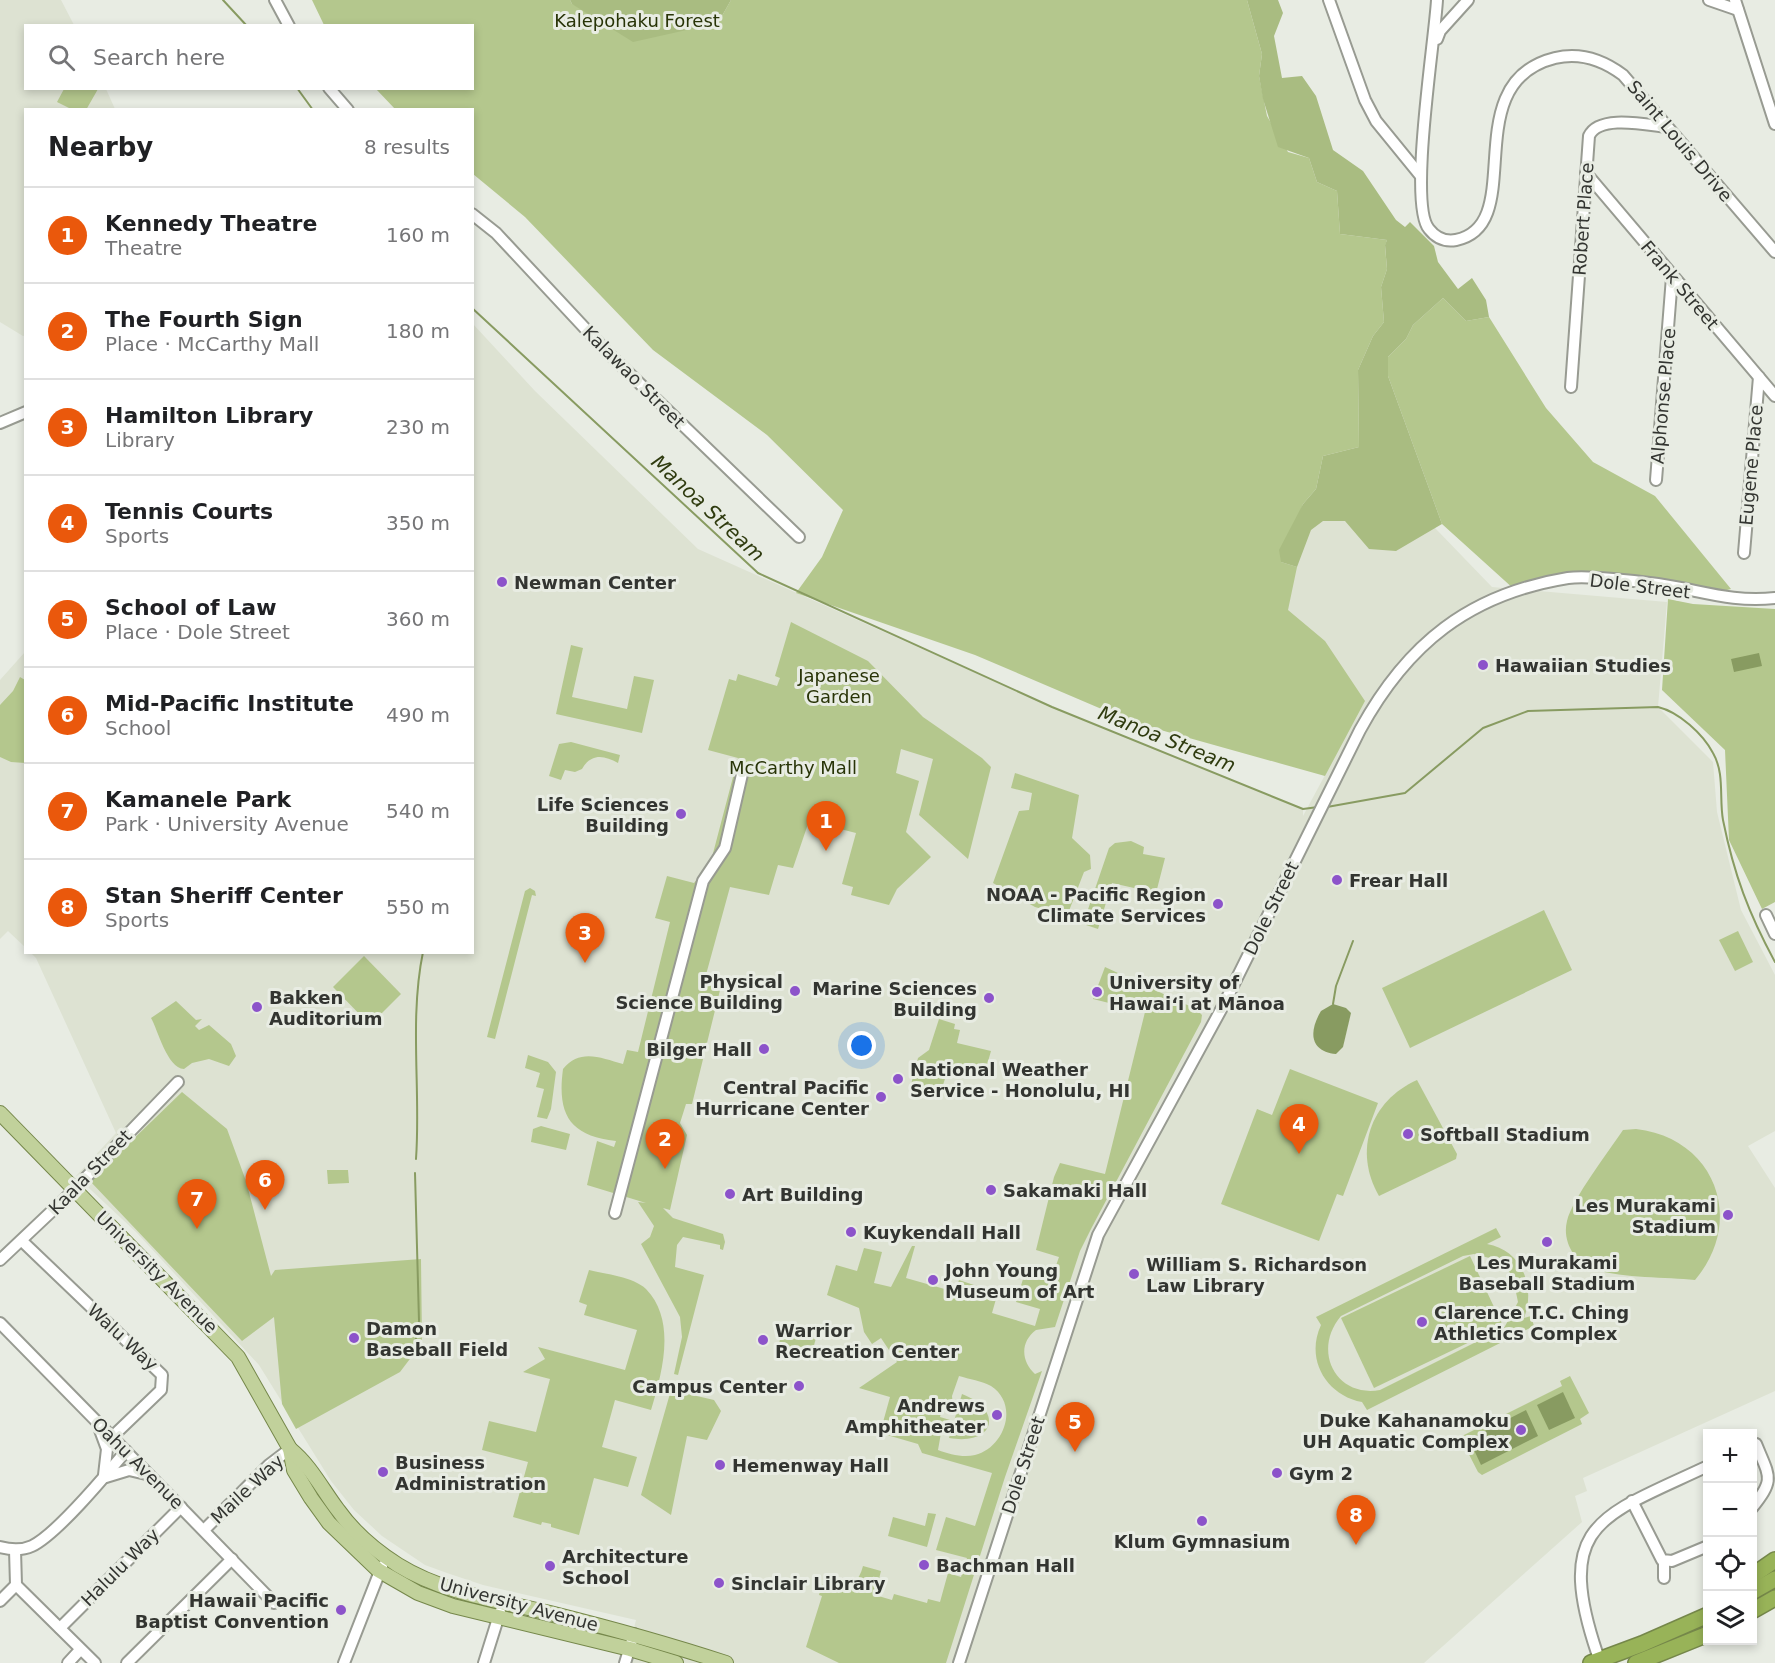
<!DOCTYPE html>
<meta charset="utf-8">
<style>
:root{--surface:#fff;--page:#f6f6f6;--text:#202124;--muted:#757577;--line:#e0e0e0;--accent:#ea580c}
body{margin:0;font-family:"DejaVu Sans",sans-serif;background:var(--page);color:var(--text)}
.controls{position:absolute;right:18px;bottom:18px;display:grid;overflow:hidden;border-radius:0px;box-shadow:0 3px 9px #0003}
.controls button{width:54px;height:54px;display:grid;place-items:center;padding:0;border:0;border-bottom:2px solid var(--line);background:var(--surface);color:var(--text);font:30px sans-serif}
.you{position:absolute;left:862px;top:1046px;width:21px;height:21px;margin:-15px;border:4px solid #fff;border-radius:50%;background:#1a73e8;box-shadow:0 0 0 9px #1a73e833}
.badge{display:grid;place-items:center;width:39px;height:39px;border-radius:50%;background:var(--accent);color:#fff;font-size:20px;font-weight:700}
.pin{position:absolute;translate:-50% -50px;filter:drop-shadow(0 2px 3px #0008)}
.pin::after{content:'';position:absolute;top:32px;width:21px;height:18px;background:inherit;clip-path:polygon(0 0,100% 0,50% 100%)}
.list{margin:0;padding:0;list-style:none}
h2{display:flex;justify-content:space-between;align-items:center;height:78px;margin:0;padding:0 24px;font-size:26px}
h2 small{font-size:20px;font-weight:400;color:var(--muted)}
.list li{display:grid;grid-template-columns:39px 1fr auto;gap:18px;align-items:center;box-sizing:border-box;height:96px;padding:0 24px;border-top:2px solid var(--line)}
.list b{display:block;font-size:22px;white-space:nowrap}
.list p{margin:0;font-size:20px;white-space:nowrap;color:var(--muted)}
.list em{font-size:20px;font-style:normal;color:var(--muted)}
.icon{flex:none;width:33px;height:33px;fill:none;stroke:currentColor;stroke-width:2;stroke-linecap:round;stroke-linejoin:round}
.map{position:relative;flex:none;width:1775px;height:1663px;overflow:hidden}
.search{position:absolute;background:var(--surface);box-shadow:0 3px 9px #0003;left:24px;top:24px;width:450px;height:66px;display:flex;align-items:center;gap:15px;box-sizing:border-box;padding:0 21px;border-radius:0px;color:var(--muted);font-size:22px}
.panel{position:absolute;background:var(--surface);box-shadow:0 3px 9px #0003;left:24px;top:108px;width:450px;height:846px;border-radius:0px}
.map>svg:first-child{display:block}
.built{fill:#dde2d2}
.green{fill:#b4c78d;fill-rule:evenodd}
.forest{fill:#a9bc81}
.water{fill:#889b61}
.lines{fill:none;stroke-linecap:round;stroke-linejoin:round}
.stream{stroke:#889b61;stroke-width:2}
.minor-casing{stroke:#989b92;stroke-width:14}
.major-casing{stroke:#75874a;stroke-width:16}
.highway-casing{stroke:#75874a;stroke-width:18}
.minor{stroke:#fff;stroke-width:10}
.major{stroke:#c1d19b;stroke-width:14}
.highway{stroke:#98b358;stroke-width:15}
.poi-dot{fill:#8c53ca;stroke:#e8ece3;stroke-width:2}
.labels{text-anchor:middle;dominant-baseline:central;stroke-width:6;stroke-linejoin:round;paint-order:stroke}
.park-label{font-size:18px;fill:#283407;stroke:#e8ece3}
.street-label{font-size:18px;fill:#333531;stroke:#e8ece3}
.poi-label{font-size:18px;font-weight:bold;fill:#333531;stroke:#e8ece3;text-anchor:start}
.water-label{font-size:20px;font-style:italic;fill:#2f3b0f;stroke:#e8ece3}
</style>
<div class="map">
<svg width="1775" height="1663" viewBox="0 0 1775 1663">
<rect width="100%" height="100%" fill="#e8ece3"/>
<g class="built">
<path d="M0,0H61L74,25L26,26V88L106,89L115,109L26,110V335L23,336L0,322Z"/>
<path d="M473,324L535,391L698,549L1052,707L1303,809V816L1332,762L1258,562L1380,471L1492,587L1667,602L1658,707L1713,762L1717,812L1741,910L1775,975V1131L1748,1146L1775,1188V1391L1583,1478L1587,1491L1575,1496L1582,1522L1424,1663H625L636,1620L483,1585L447,1573L425,1565L382,1536L354,1510L331,1481L259,1365L137,1233L76,1176L116,1133L36,958L31,953L472,952Z"/>
<path d="M25,652V947L8,931L0,939V680Z"/>
</g>
<g class="green">
<path d="M312,0H570L572,4L718,23L731,0H1247L1262,54L1259,76L1267,116L1288,152L1309,158L1317,182L1337,191L1340,234L1387,240L1385,246L1387,269L1381,287L1384,322L1373,336L1358,370L1359,447L1323,456L1316,489L1303,504L1281,562L1297,567L1288,610L1325,641L1365,701L1325,776L1132,722L975,655L796,593L822,557L843,510L767,435L653,350L525,217L473,174L472,110L395,109L376,89L472,88V26L324,25Z"/>
<path d="M64,89V88L98,89L86,110L71,109L57,102Z"/>
<path d="M1443,298L1466,321L1489,317L1546,408L1593,462L1655,496L1731,589L1708,595L1570,578L1515,590L1442,524L1388,376V357L1406,339L1413,325Z"/>
<path d="M1668,599L1693,604L1775,609V902L1762,909L1729,840L1725,750L1662,690Z"/>
<path d="M791,622L868,661L923,717L982,758L991,767L968,859L919,815L933,759L901,749L896,773L919,781L906,832L931,857L897,889L889,905L851,895L853,887L842,884L856,833L809,821L793,868L778,865L769,895L730,887L704,982L721,986L692,1104H686L680,1123L687,1135L670,1210L663,1208L673,1218L723,1234L725,1242L723,1250L720,1249V1245L683,1237L677,1245L675,1267L704,1275L678,1375L674,1374L682,1337L680,1317L641,1244L650,1237L654,1226L638,1202L646,1203L587,1185L597,1141L614,1147L616,1141C569,1136 557,1114 563,1069C580,1048 601,1058 623,1064L627,1050L638,1052L670,922L655,918L667,876L694,883L711,861L738,758L708,750L729,679L736,681L738,674L777,686L780,678L775,676Z"/>
<path d="M571,645L583,648L572,697L627,709L634,676L654,680L642,733L556,714Z"/>
<path d="M20,677L25,680V763L11,762L0,757V705L13,691Z"/>
<path d="M571,742L620,755L618,763C604,755 591,753 582,769L575,772L565,770L561,780L549,776L559,744Z"/>
<path d="M1015,773L1079,795L1072,838L1090,855L1091,869L1084,872L1067,916L1035,907L993,883L1019,811L1029,810L1032,793L1011,788Z"/>
<path d="M1131,841L1144,847L1143,854L1165,858L1156,893L1112,883L1098,929L1083,924L1109,848L1115,843Z"/>
<path d="M530,888L535,891L536,896L532,895L495,1039L487,1037L525,891Z"/>
<path d="M1544,910L1572,970L1410,1048L1382,988Z"/>
<path d="M1738,931L1753,962L1735,971L1719,940Z"/>
<path d="M364,956L401,994L370,1025L333,987Z"/>
<path d="M1105,967L1196,1009L1202,1015L1201,1022L1092,1227L1080,1251L1055,1327L1036,1330C1020,1342 1021,1361 1035,1374L1042,1371L1005,1477L946,1663H839L806,1647L822,1596L819,1595L822,1584C843,1590 857,1589 863,1566L881,1571L875,1595L892,1600L894,1594L927,1603L928,1599L940,1602L948,1573L961,1577L967,1558L936,1550L946,1517L975,1526L992,1473L922,1453L918,1444L880,1433L890,1397L859,1388L897,1362L881,1338L872,1344L864,1332L859,1308L827,1295L836,1265L857,1271L864,1248L882,1252L874,1283L891,1287L912,1246H915L906,1278L955,1292L959,1280L977,1286L976,1292L996,1299L992,1313L1035,1326L1040,1309L1016,1302L1027,1266L1053,1274L1059,1257L1036,1250L1054,1177L1060,1163L1105,1174L1145,1012L1093,999ZM959,1376C969,1379 982,1381 991,1386C1020,1405 1004,1448 975,1455C963,1458 949,1454 938,1450L941,1433L950,1420L940,1417L943,1405L953,1407L952,1396Z"/>
<path d="M176,1001L196,1020L202,1019L195,1026L199,1030L209,1025L231,1044L236,1056L229,1066L209,1059L192,1063L184,1069C167,1068 158,1030 151,1018Z"/>
<path d="M939,1019L955,1024L954,1029L960,1030L957,1043L991,1051L983,1079L948,1069L939,1098L909,1092L918,1058L929,1050Z"/>
<path d="M528,1055L548,1062L556,1072L551,1109L547,1119L537,1117L544,1089L536,1087L540,1073L525,1068Z"/>
<path d="M1290,1069L1378,1103L1343,1196L1337,1194L1319,1241L1221,1204L1257,1109L1272,1115Z"/>
<path d="M1417,1080L1457,1154L1456,1159L1379,1196C1353,1151 1370,1101 1417,1080Z"/>
<path d="M182,1092L227,1129L246,1181L271,1276L275,1270L421,1259L422,1343L400,1372L296,1429L282,1404L274,1317L242,1341L90,1181Z"/>
<path d="M541,1126L570,1134L566,1150L531,1142L533,1129Z"/>
<path d="M1636,1129C1715,1138 1746,1220 1695,1280C1666,1277 1619,1278 1593,1269C1574,1262 1562,1241 1567,1221C1572,1199 1609,1151 1623,1130Z"/>
<path d="M327,1170H348L349,1183L328,1184Z"/>
<path d="M1496,1228L1501,1237L1487,1244C1522,1250 1536,1287 1524,1318L1531,1316L1534,1326L1367,1410L1362,1402C1326,1395 1305,1359 1321,1325L1316,1317ZM1474,1254L1497,1260L1507,1268L1513,1278L1518,1302L1504,1328L1380,1390C1335,1398 1312,1350 1341,1316L1463,1256Z"/>
<path d="M1470,1256L1503,1326L1374,1388L1341,1318Z"/>
<path d="M589,1270C605,1274 634,1277 646,1289C677,1321 662,1373 651,1410L615,1400L602,1447L637,1457L628,1487L594,1478L579,1535L551,1527V1524L542,1522L541,1525L513,1517L528,1462L482,1450L489,1421L536,1432L550,1379L523,1372L545,1359L538,1347L625,1370L637,1330L584,1315L587,1305L579,1302Z"/>
<path d="M784,1323L818,1330L810,1361L777,1352Z"/>
<path d="M1570,1376L1589,1413L1580,1419L1582,1424L1482,1475L1478,1472L1460,1437L1562,1386L1560,1381Z"/>
<path d="M671,1390L714,1400L721,1411L707,1440L687,1436L671,1515L641,1495Z"/>
<path d="M962,1394C1004,1410 995,1446 949,1438Z"/>
<path d="M928,1513L936,1514L927,1547L888,1536L893,1517L925,1526Z"/>
</g>
<g class="forest">
<path d="M570,0H731L718,23L633,42L572,4Z"/>
<path d="M1247,0H1278L1283,13L1274,36L1282,78L1302,76L1316,96L1333,150L1363,171L1396,220L1405,227L1410,222L1434,246L1438,262L1458,289L1472,278L1486,300L1489,317L1466,321L1443,298L1413,325L1406,339L1388,357V376L1442,524L1396,551L1369,549L1345,521H1323L1311,530L1297,567L1281,562L1279,550L1303,504L1316,489L1323,456L1359,447L1358,370L1373,336L1384,322L1381,287L1387,269L1385,245L1387,240L1340,234L1337,191L1317,182L1309,158L1278,147L1263,99L1259,76L1262,54Z"/>
</g>
<g class="water">
<path d="M1759,653L1762,666L1734,672L1731,659Z"/>
<path d="M1333,1004L1346,1008L1351,1013L1343,1047L1336,1054C1309,1051 1309,1031 1321,1011Z"/>
<path d="M1563,1392L1575,1418L1549,1430L1537,1405Z"/>
<path d="M1526,1410L1538,1436L1481,1465L1469,1439Z"/>
</g>
<g class="lines">
<g class="stream">
<path d="M223,0L247,26"/>
<path d="M297,88L313,110"/>
<path d="M472,308L758,573L1052,707L1303,809L1318,807"/>
<path d="M1327,807L1405,793L1483,728L1528,711L1658,707C1679,712 1703,734 1713,753C1725,774 1719,798 1723,820C1734,875 1749,914 1775,962"/>
<path d="M1333,1004L1336,986L1353,941"/>
<path d="M416,1159C421,1091 409,1020 423,952"/>
<path d="M414,1349L419,1321L415,1173"/>
</g>
<g class="minor-casing">
<g id="minor">
<path d="M275,0L289,26"/>
<path d="M1329,0L1365,100L1376,121L1420,175"/>
<path d="M1437,0C1435,39 1408,205 1429,229C1436,238 1445,242 1456,240C1530,225 1454,83 1555,58C1580,52 1603,60 1623,75L1775,252"/>
<path d="M1709,0L1738,10"/>
<path d="M1735,0L1775,124"/>
<path d="M1437,39L1440,31L1468,0"/>
<path d="M329,88L348,110"/>
<path d="M1586,173L1775,396"/>
<path d="M472,214L496,233L608,353L799,537"/>
<path d="M1571,387L1589,136C1599,114 1647,125 1667,127"/>
<path d="M0,423L26,412"/>
<path d="M1656,480L1672,277"/>
<path d="M1744,553L1759,377"/>
<path d="M1766,915L1775,934"/>
<path d="M615,1213L703,881L725,848L743,770"/>
<path d="M22,1241L162,1375L161,1390L112,1437"/>
<path d="M0,1260L71,1193L178,1082"/>
<path d="M0,1323C92,1417 183,1509 274,1603"/>
<path d="M100,1430L107,1449L104,1475"/>
<path d="M1752,1446L1756,1444C1770,1478 1775,1479 1752,1508"/>
<path d="M106,1477L129,1470L146,1474"/>
<path d="M1632,1501L1662,1560L1672,1561L1708,1546"/>
<path d="M205,1529L269,1465L290,1449"/>
<path d="M0,1547C11,1550 21,1551 32,1546C57,1534 106,1475 126,1451"/>
<path d="M15,1550L16,1585L95,1663"/>
<path d="M1664,1561V1578"/>
<path d="M0,1601L16,1585"/>
<path d="M60,1628L181,1507"/>
<path d="M1597,1653C1553,1522 1602,1516 1708,1466"/>
<path d="M68,1663L80,1650"/>
<path d="M127,1663L232,1559"/>
<path d="M344,1663L382,1566"/>
<path d="M484,1663L500,1612"/>
<path d="M625,1663L634,1634"/>
<path d="M959,1663L1098,1235L1223,1006L1360,730C1407,644 1469,594 1568,578C1589,575 1635,581 1658,584C1700,590 1732,603 1775,598"/>
</g>
</g>
<g class="major-casing">
<g id="major">
<path d="M0,1113L238,1357L290,1449L294,1470L311,1498L329,1523L378,1570L418,1593L453,1606L630,1649L676,1663"/>
<path d="M290,1449C311,1466 322,1489 338,1510C353,1531 376,1551 398,1565C443,1593 500,1601 550,1613C610,1628 668,1644 726,1663"/>
</g>
</g>
<g class="highway-casing">
<g id="highway">
<path d="M1752,1576L1775,1560"/>
<path d="M1752,1592L1775,1579"/>
<path d="M1752,1611L1775,1598"/>
<path d="M1591,1663L1642,1644L1708,1615"/>
<path d="M1636,1663L1708,1634"/>
</g>
</g>
<use href="#minor" class="minor"/>
<use href="#major" class="major"/>
<use href="#highway" class="highway"/>
</g>
<g class="poi-dot">
<circle cx="502" cy="582" r="6"/>
<circle cx="1483" cy="665" r="6"/>
<circle cx="681" cy="814" r="6"/>
<circle cx="1337" cy="880" r="6"/>
<circle cx="1218" cy="904" r="6"/>
<circle cx="795" cy="991" r="6"/>
<circle cx="1097" cy="992" r="6"/>
<circle cx="989" cy="998" r="6"/>
<circle cx="257" cy="1007" r="6"/>
<circle cx="764" cy="1049" r="6"/>
<circle cx="898" cy="1079" r="6"/>
<circle cx="881" cy="1097" r="6"/>
<circle cx="1408" cy="1134" r="6"/>
<circle cx="991" cy="1190" r="6"/>
<circle cx="730" cy="1194" r="6"/>
<circle cx="1728" cy="1215" r="6"/>
<circle cx="851" cy="1232" r="6"/>
<circle cx="1547" cy="1242" r="6"/>
<circle cx="1134" cy="1274" r="6"/>
<circle cx="933" cy="1280" r="6"/>
<circle cx="1422" cy="1322" r="6"/>
<circle cx="354" cy="1338" r="6"/>
<circle cx="763" cy="1340" r="6"/>
<circle cx="799" cy="1386" r="6"/>
<circle cx="997" cy="1415" r="6"/>
<circle cx="1521" cy="1430" r="6"/>
<circle cx="720" cy="1465" r="6"/>
<circle cx="383" cy="1472" r="6"/>
<circle cx="1277" cy="1473" r="6"/>
<circle cx="1202" cy="1521" r="6"/>
<circle cx="924" cy="1565" r="6"/>
<circle cx="550" cy="1566" r="6"/>
<circle cx="719" cy="1583" r="6"/>
<circle cx="341" cy="1610" r="6"/>
</g>
<g class="labels">
<g class="park-label">
<text x="637" y="20">Kalepohaku Forest</text>
<text x="839" y="675">Japanese<tspan x="839" dy="21">Garden</tspan></text>
<text x="793" y="767">McCarthy Mall</text>
</g>
<g class="street-label">
<text transform="translate(1680 141) rotate(50)">Saint Louis Drive</text>
<text transform="translate(1583 219) rotate(-86)">Robert Place</text>
<text transform="translate(1680 285) rotate(50)">Frank Street</text>
<text transform="translate(634 377) rotate(45)">Kalawao Street</text>
<text transform="translate(1663 396) rotate(-85)">Alphonse Place</text>
<text transform="translate(1751 465) rotate(-85)">Eugene Place</text>
<text transform="translate(1640 586) rotate(7)">Dole Street</text>
<text transform="translate(1271 908) rotate(-64)">Dole Street</text>
<text transform="translate(90 1172) rotate(-46)">Kaala Street</text>
<text transform="translate(157 1272) rotate(45)">University Avenue</text>
<text transform="translate(123 1337) rotate(43)">Walu Way</text>
<text transform="translate(138 1463) rotate(45)">Oahu Avenue</text>
<text transform="translate(1023 1465) rotate(-72)">Dole Street</text>
<text transform="translate(247 1489) rotate(-43)">Maile Way</text>
<text transform="translate(120 1567) rotate(-45)">Halulu Way</text>
<text transform="translate(519 1604) rotate(15)">University Avenue</text>
</g>
<g class="poi-label">
<text x="514" y="582">Newman Center</text>
<text x="1495" y="665">Hawaiian Studies</text>
<text x="669" y="804" text-anchor="end">Life Sciences<tspan x="669" dy="21">Building</tspan></text>
<text x="1349" y="880">Frear Hall</text>
<text x="1206" y="894" text-anchor="end">NOAA - Pacific Region<tspan x="1206" dy="21">Climate Services</tspan></text>
<text x="783" y="981" text-anchor="end">Physical<tspan x="783" dy="21">Science Building</tspan></text>
<text x="1109" y="982">University of<tspan x="1109" dy="21">Hawaiʻi at Mānoa</tspan></text>
<text x="977" y="988" text-anchor="end">Marine Sciences<tspan x="977" dy="21">Building</tspan></text>
<text x="269" y="997">Bakken<tspan x="269" dy="21">Auditorium</tspan></text>
<text x="752" y="1049" text-anchor="end">Bilger Hall</text>
<text x="910" y="1069">National Weather<tspan x="910" dy="21">Service - Honolulu, HI</tspan></text>
<text x="869" y="1087" text-anchor="end">Central Pacific<tspan x="869" dy="21">Hurricane Center</tspan></text>
<text x="1420" y="1134">Softball Stadium</text>
<text x="1003" y="1190">Sakamaki Hall</text>
<text x="742" y="1194">Art Building</text>
<text x="1716" y="1205" text-anchor="end">Les Murakami<tspan x="1716" dy="21">Stadium</tspan></text>
<text x="863" y="1232">Kuykendall Hall</text>
<text x="1547" y="1262" text-anchor="middle">Les Murakami<tspan x="1547" dy="21">Baseball Stadium</tspan></text>
<text x="1146" y="1264">William S. Richardson<tspan x="1146" dy="21">Law Library</tspan></text>
<text x="945" y="1270">John Young<tspan x="945" dy="21">Museum of Art</tspan></text>
<text x="1434" y="1312">Clarence T.C. Ching<tspan x="1434" dy="21">Athletics Complex</tspan></text>
<text x="366" y="1328">Damon<tspan x="366" dy="21">Baseball Field</tspan></text>
<text x="775" y="1330">Warrior<tspan x="775" dy="21">Recreation Center</tspan></text>
<text x="787" y="1386" text-anchor="end">Campus Center</text>
<text x="985" y="1405" text-anchor="end">Andrews<tspan x="985" dy="21">Amphitheater</tspan></text>
<text x="1509" y="1420" text-anchor="end">Duke Kahanamoku<tspan x="1509" dy="21">UH Aquatic Complex</tspan></text>
<text x="395" y="1462">Business<tspan x="395" dy="21">Administration</tspan></text>
<text x="732" y="1465">Hemenway Hall</text>
<text x="1289" y="1473">Gym 2</text>
<text x="1202" y="1541" text-anchor="middle">Klum Gymnasium</text>
<text x="562" y="1556">Architecture<tspan x="562" dy="21">School</tspan></text>
<text x="936" y="1565">Bachman Hall</text>
<text x="731" y="1583">Sinclair Library</text>
<text x="329" y="1600" text-anchor="end">Hawaii Pacific<tspan x="329" dy="21">Baptist Convention</tspan></text>
</g>
<g class="water-label">
<text transform="translate(708 508) rotate(43)">Manoa Stream</text>
<text transform="translate(1167 739) rotate(22)">Manoa Stream</text>
</g>
</g>
</svg>
<div class="controls">
<button>+</button>
<button>−</button>
<button><svg class="icon" aria-label="locate" viewBox="0 0 24 24"><circle cx="12" cy="12" r="6"/><path d="M12 2v4M12 18v4M2 12h4M18 12h4"/></svg></button>
<button><svg class="icon" aria-label="layers" viewBox="0 0 24 24"><path d="M12 4l9 5-9 5-9-5zM3 14l9 5 9-5"/></svg></button>
</div>
<div class="you"></div>
<div class="pin badge" style="left:826px;top:851px">1</div>
<div class="pin badge" style="left:665px;top:1169px">2</div>
<div class="pin badge" style="left:585px;top:963px">3</div>
<div class="pin badge" style="left:1299px;top:1154px">4</div>
<div class="pin badge" style="left:1075px;top:1452px">5</div>
<div class="pin badge" style="left:265px;top:1210px">6</div>
<div class="pin badge" style="left:197px;top:1229px">7</div>
<div class="pin badge" style="left:1356px;top:1545px">8</div>
<div class="search"><svg class="icon" aria-label="search" viewBox="0 0 24 24"><circle cx="10" cy="10" r="6"/><path d="M15 15l6 6"/></svg>Search here</div>
<section class="panel">
<h2>Nearby<small>8 results</small></h2>
<ul class="list">
<li><span class="badge">1</span><div><b>Kennedy Theatre</b><p>Theatre</p></div><em>160 m</em></li>
<li><span class="badge">2</span><div><b>The Fourth Sign</b><p>Place · McCarthy Mall</p></div><em>180 m</em></li>
<li><span class="badge">3</span><div><b>Hamilton Library</b><p>Library</p></div><em>230 m</em></li>
<li><span class="badge">4</span><div><b>Tennis Courts</b><p>Sports</p></div><em>350 m</em></li>
<li><span class="badge">5</span><div><b>School of Law</b><p>Place · Dole Street</p></div><em>360 m</em></li>
<li><span class="badge">6</span><div><b>Mid-Pacific Institute</b><p>School</p></div><em>490 m</em></li>
<li><span class="badge">7</span><div><b>Kamanele Park</b><p>Park · University Avenue</p></div><em>540 m</em></li>
<li><span class="badge">8</span><div><b>Stan Sheriff Center</b><p>Sports</p></div><em>550 m</em></li>
</ul>
</section>
</div>
